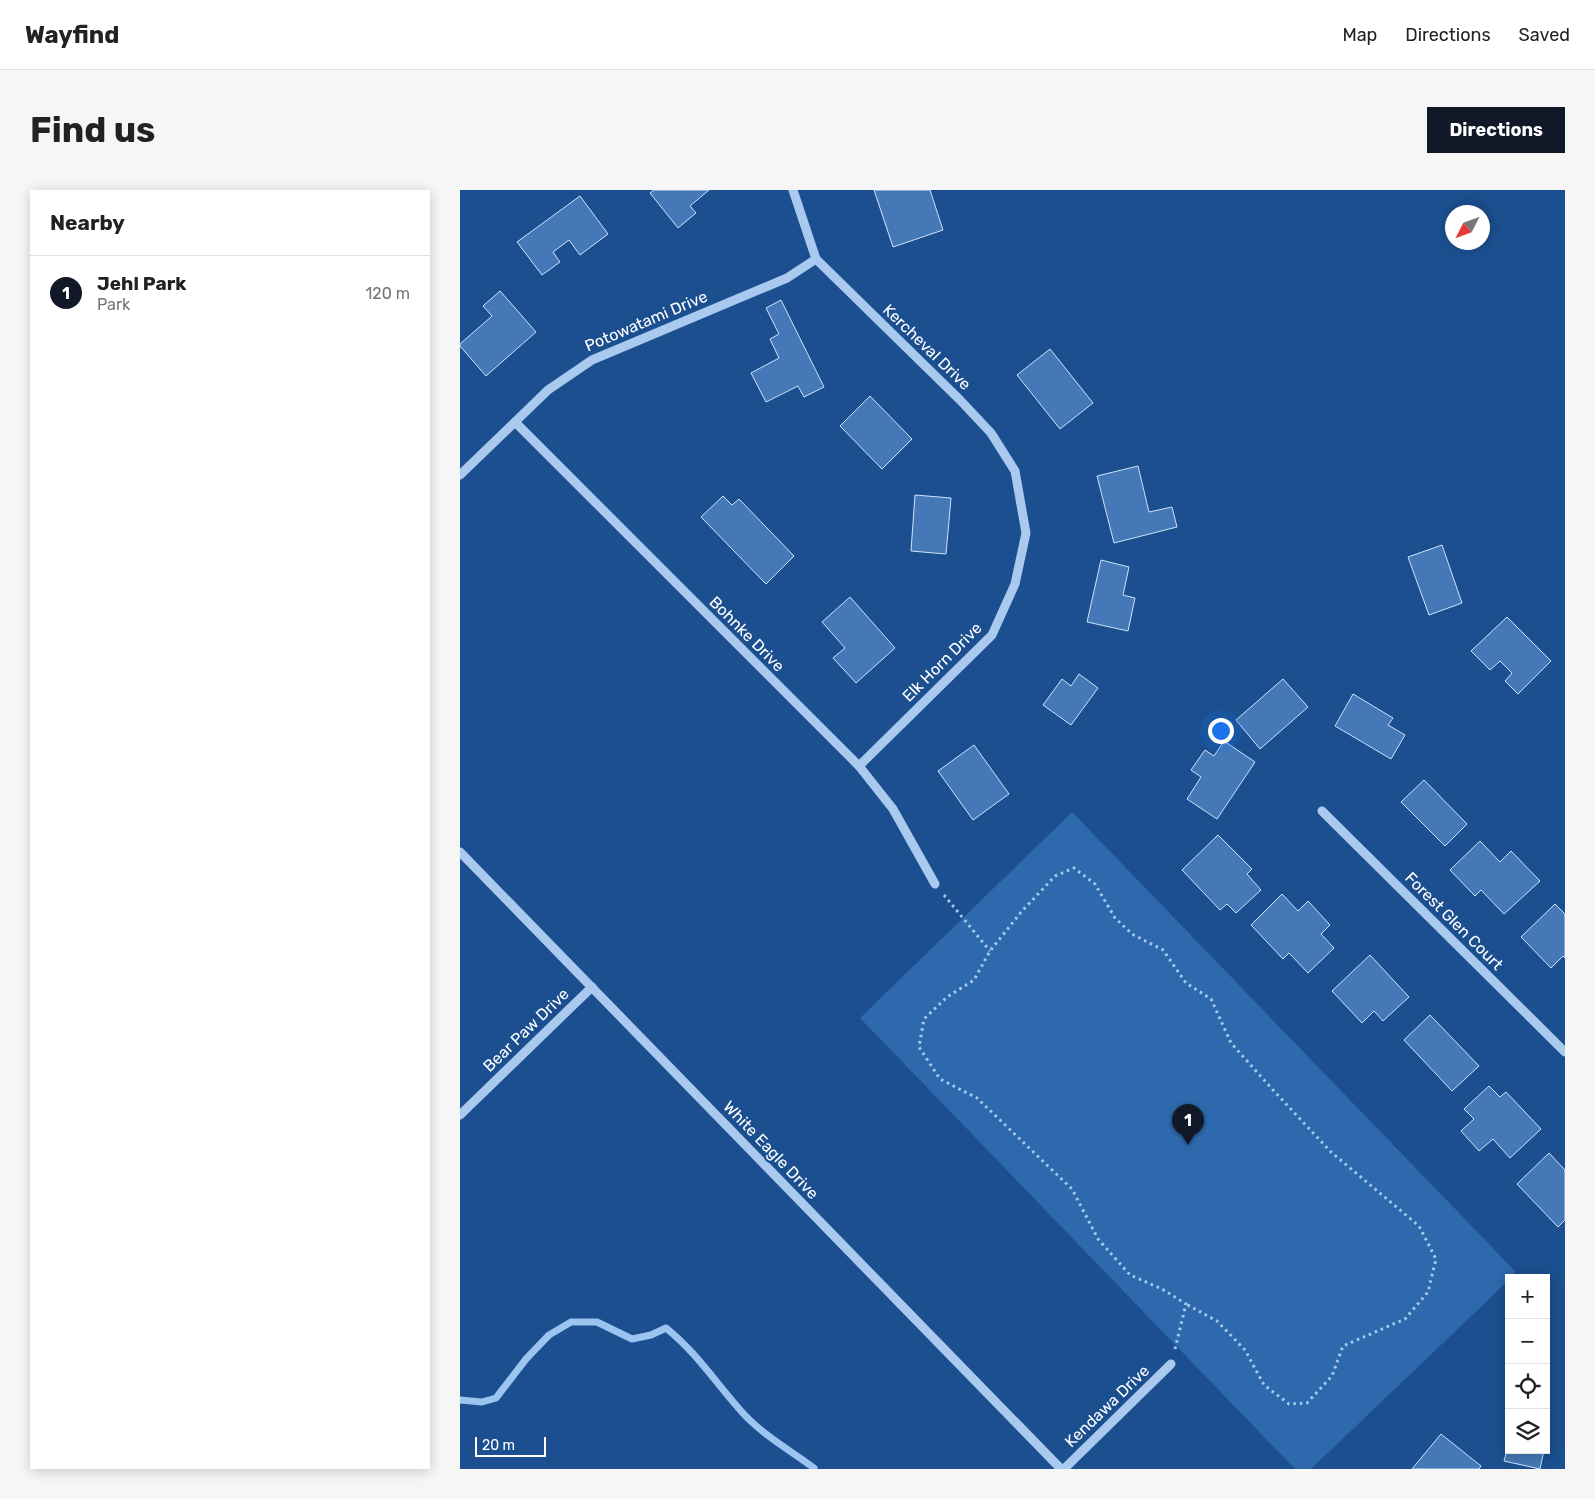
<!DOCTYPE html>
<meta charset="utf-8">
<style>
:root{--surface:#fff;--page:#f6f6f6;--text:#222;--muted:#767676;--line:#e0e0e0;--accent:#111827}
body{margin:0;font-family:Rubik,sans-serif;background:var(--page);color:var(--text)}
.controls{position:absolute;right:15px;bottom:15px;display:grid;overflow:hidden;border-radius:0px;box-shadow:0 2px 12px #0003}
.controls button{width:45px;height:45px;display:grid;place-items:center;padding:0;border:0;border-bottom:1px solid var(--line);background:var(--surface);color:var(--text);font:25px sans-serif}
.compass{position:absolute;left:985px;top:15px;width:45px;height:45px;border-radius:50%;background:var(--surface);box-shadow:0 2px 12px #0003;rotate:228deg}
.scale{position:absolute;left:15px;bottom:12px;width:71px;box-sizing:border-box;padding-left:5px;border:2px solid #fff;border-top:0;font-size:14px;line-height:18px;white-space:nowrap;color:#fff;-webkit-text-stroke:4px #1b4f8f;paint-order:stroke}
.you{position:absolute;left:760px;top:540px;width:18px;height:18px;margin:-12px;border:4px solid #fff;border-radius:50%;background:#1a73e8;box-shadow:0 0 0 8px #1a73e833}
.badge{display:grid;place-items:center;width:32px;height:32px;border-radius:50%;background:var(--accent);color:#fff;font-size:16px;font-weight:700}
.pin{position:absolute;translate:-50% -41px;filter:drop-shadow(0 1px 2px #0008)}
.pin::after{content:'';position:absolute;top:26px;width:18px;height:15px;background:inherit;clip-path:polygon(0 0,100% 0,50% 100%)}
.list{margin:0;padding:0;list-style:none}
h2{display:flex;justify-content:space-between;align-items:center;height:65px;margin:0;padding:0 20px;font-size:21px}
h2 small{font-size:16px;font-weight:400;color:var(--muted)}
.list li{display:grid;grid-template-columns:32px 1fr auto;gap:15px;align-items:center;box-sizing:border-box;height:75px;padding:0 20px;border-top:1px solid var(--line)}
.list b{display:block;font-size:19px;white-space:nowrap}
.list p{margin:0;font-size:16px;white-space:nowrap;color:var(--muted)}
.list em{font-size:16px;font-style:normal;color:var(--muted)}
.icon{flex:none;width:28px;height:28px;fill:none;stroke:currentColor;stroke-width:2;stroke-linecap:round;stroke-linejoin:round}
.map{position:relative;flex:none;width:1105px;height:1279px;overflow:hidden;border-radius:0px}
header{display:flex;align-items:center;gap:30px;box-sizing:border-box;height:70px;padding:0 25px;background:var(--surface);border-bottom:1px solid var(--line)}
header strong{font-size:24px}
nav{display:flex;gap:28px;margin-inline-start:auto;font-size:18px}
.intro{display:flex;align-items:center;justify-content:space-between;box-sizing:border-box;height:120px;padding:0 30px}
h1{margin:0;font-size:35px}
.button{padding:12px 22px;border-radius:0px;background:var(--accent);color:#fff;font-size:18px;font-weight:700}
main{display:flex;gap:30px;padding:0 30px}
aside{flex:1;background:var(--surface);border-radius:0px;box-shadow:0 2px 12px #0003}
.map>svg:first-child{display:block}
.green{fill:#2e69ad}
.lines{fill:none;stroke-linecap:round;stroke-linejoin:round}
.stream{stroke:#9cc4f0;stroke-width:7}
.building{fill:#4478b7;stroke:#cfe3fa}
.path{stroke:#a9c9ee;stroke-width:3;stroke-dasharray:2.5 4;stroke-linecap:butt}
.minor{stroke:#a9c9ee;stroke-width:9}
.labels{text-anchor:middle;dominant-baseline:central;stroke-width:4.5;stroke-linejoin:round;paint-order:stroke}
.street-label{font-size:16px;fill:#fff;stroke:#1b4f8f}
</style>
<header>
<strong>Wayfind</strong>
<nav><a>Map</a><a>Directions</a><a>Saved</a></nav>
</header>
<div class="intro"><h1>Find us</h1><a class="button">Directions</a></div>
<main>
<aside>
<h2>Nearby<small></small></h2>
<ul class="list">
<li><span class="badge">1</span><div><b>Jehl Park</b><p>Park</p></div><em>120 m</em></li>
</ul>
</aside>
<div class="map">
<svg width="1105" height="1279" viewBox="0 0 1105 1279">
<rect width="100%" height="100%" fill="#1b4f8f"/>
<path class="green" d="M612,622L1056,1082L1049,1088V1090L851,1279H835L400,828Z"/>
<g class="lines">
<path class="stream" d="M0,1210L22,1212L36,1208L66,1169L89,1145L111,1132H137L172,1149L191,1145L206,1138C236,1162 256,1193 281,1221C301,1244 330,1260 354,1278"/>
</g>
<g class="building">
<path d="M194,0H249L230,16L236,23L218,38L190,3Z"/>
<path d="M414,0H470L483,40L433,57Z"/>
<path d="M120,6L148,44L120,65L109,50L93,62L100,72L82,85L57,52Z"/>
<path d="M40,101L76,142L26,186L0,156V154L32,126L23,116Z"/>
<path d="M321,110L364,197L344,207L338,196L306,212L291,183L319,168L310,149L319,144L306,118Z"/>
<path d="M590,159L633,213L600,239L557,185Z"/>
<path d="M410,206L452,249L422,279L380,236Z"/>
<path d="M678,276L689,322L712,317L717,337L654,353L637,286Z"/>
<path d="M455,305L491,308L486,364L451,361Z"/>
<path d="M263,306L272,315L279,309L334,366L306,394L241,327Z"/>
<path d="M982,355L1002,413L969,425L948,367Z"/>
<path d="M641,370L669,377L663,405L675,408L668,441L627,432Z"/>
<path d="M390,407L435,458L396,493L373,468L385,458L362,432Z"/>
<path d="M1047,427L1091,471L1058,504L1045,491L1052,483L1040,471L1030,480L1011,461Z"/>
<path d="M619,484L638,498L611,535L583,515L602,489L611,496Z"/>
<path d="M823,489L848,517L800,559L776,530Z"/>
<path d="M893,504L933,528L928,535L945,545L931,569L875,536Z"/>
<path d="M764,551L795,572L757,629L727,609L741,587L731,580L745,560L754,566Z"/>
<path d="M514,555L549,604L513,630L478,581Z"/>
<path d="M964,590L1007,634L985,656L941,612Z"/>
<path d="M758,645L792,679L787,684L801,700L776,723L767,714L760,720L722,680Z"/>
<path d="M1020,651L1040,672L1051,661L1080,691L1044,724L1021,700L1015,706L990,680Z"/>
<path d="M822,704L838,721L848,711L870,735L861,744L874,758L848,783L829,763L823,769L791,735Z"/>
<path d="M1095,714L1105,724V768L1103,766L1091,778L1061,747Z"/>
<path d="M910,765L949,807L923,831L914,821L902,833L872,801Z"/>
<path d="M970,825L1019,876L992,901L944,850Z"/>
<path d="M1029,896L1040,907L1046,902L1081,939L1050,968L1033,949L1019,961L1001,941L1014,929L1004,919Z"/>
<path d="M1089,963L1105,980V1030L1098,1037L1057,994Z"/>
<path d="M981,1244L1021,1276L1019,1279H952Z"/>
<path d="M1049,1253V1260H1084L1080,1279L1044,1271Z"/>
</g>
<g class="lines">
<g class="path">
<path d="M484,705L530,761"/>
<path d="M715,1159L726,1114L702,1099L670,1085L638,1049L612,999L517,908L480,889L459,857L464,829L487,807L514,790L530,761L562,721L595,686L614,678L635,694L655,728L672,744L703,760L726,793L751,809L771,853L813,900L871,962L959,1036L976,1069L968,1102L945,1129L883,1156L872,1186L847,1213L829,1214L804,1195L785,1160L757,1131L726,1114"/>
</g>
<g class="minor">
<path d="M333,0L356,69L500,210L531,243L555,281L566,343L555,394L532,445L399,576"/>
<path d="M55,232L399,576L433,619L475,694"/>
<path d="M0,285L88,200L132,170L327,88L356,69"/>
<path d="M862,621L1105,862"/>
<path d="M0,662L601,1279"/>
<path d="M0,925L132,797"/>
<path d="M604,1279L711,1174"/>
</g>
</g>
<g class="labels">
<g class="street-label">
<text transform="translate(186 131) rotate(-23)">Potowatami Drive</text>
<text transform="translate(467 157) rotate(44)">Kercheval Drive</text>
<text transform="translate(287 444) rotate(45)">Bohnke Drive</text>
<text transform="translate(482 472) rotate(-45)">Elk Horn Drive</text>
<text transform="translate(994 731) rotate(45)">Forest Glen Court</text>
<text transform="translate(66 840) rotate(-44)">Bear Paw Drive</text>
<text transform="translate(311 960) rotate(46)">White Eagle Drive</text>
<text transform="translate(647 1216) rotate(-44)">Kendawa Drive</text>
</g>
</g>
</svg>
<div class="controls">
<button>+</button>
<button>−</button>
<button><svg class="icon" aria-label="locate" viewBox="0 0 24 24"><circle cx="12" cy="12" r="6"/><path d="M12 2v4M12 18v4M2 12h4M18 12h4"/></svg></button>
<button><svg class="icon" aria-label="layers" viewBox="0 0 24 24"><path d="M12 4l9 5-9 5-9-5zM3 14l9 5 9-5"/></svg></button>
</div>
<svg class="compass" viewBox="-18 -18 36 36"><path d="M0-13l5 13h-10z" fill="#e53935"/><path d="M0 13l5-13h-10z" fill="#767676"/></svg>
<div class="scale">20 m</div>
<div class="you"></div>
<div class="pin badge" style="left:728px;top:955px">1</div>
</div>
</main>
